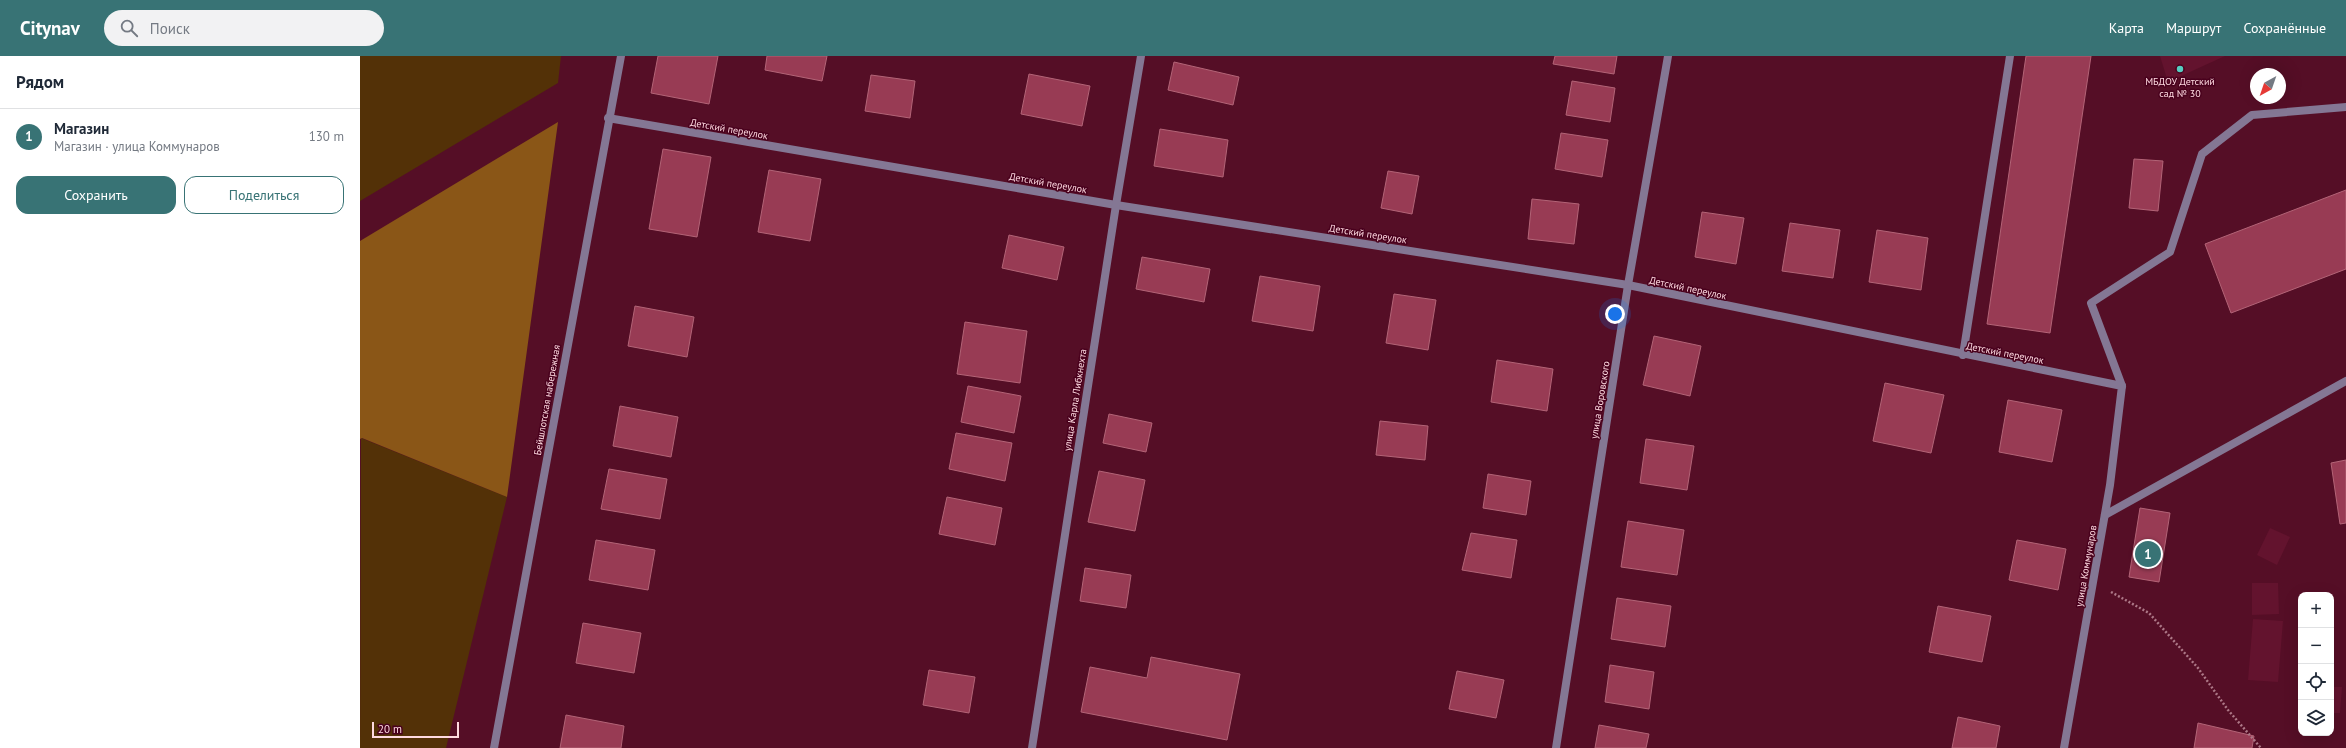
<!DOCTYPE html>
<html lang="ru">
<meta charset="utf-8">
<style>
:root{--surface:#fff;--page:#f2f2f3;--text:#1f2937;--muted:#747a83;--line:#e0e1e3;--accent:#387375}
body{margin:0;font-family:"PT Sans",sans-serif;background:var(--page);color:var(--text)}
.controls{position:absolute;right:12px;bottom:12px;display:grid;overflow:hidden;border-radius:8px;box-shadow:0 4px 16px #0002}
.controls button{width:36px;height:36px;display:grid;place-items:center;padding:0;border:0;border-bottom:1px solid var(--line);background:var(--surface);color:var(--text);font:20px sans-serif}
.compass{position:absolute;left:1890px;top:12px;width:36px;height:36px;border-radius:50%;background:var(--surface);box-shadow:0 4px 16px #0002;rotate:220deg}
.scale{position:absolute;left:12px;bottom:10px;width:87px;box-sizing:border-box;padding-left:4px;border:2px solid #fed9e0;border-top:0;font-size:11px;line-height:14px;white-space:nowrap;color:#fed9e0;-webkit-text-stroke:3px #49011d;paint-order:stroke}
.you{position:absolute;left:1255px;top:258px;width:14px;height:14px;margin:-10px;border:3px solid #fff;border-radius:50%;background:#1a73e8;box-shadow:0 0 0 6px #1a73e833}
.badge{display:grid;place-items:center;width:26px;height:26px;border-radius:50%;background:var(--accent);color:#fff;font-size:13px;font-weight:700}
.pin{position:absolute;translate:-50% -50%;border:2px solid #fff;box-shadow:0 1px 4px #0006}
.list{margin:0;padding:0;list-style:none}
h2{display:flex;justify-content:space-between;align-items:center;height:52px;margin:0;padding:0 16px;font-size:17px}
h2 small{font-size:13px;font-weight:400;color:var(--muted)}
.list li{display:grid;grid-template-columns:26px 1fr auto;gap:12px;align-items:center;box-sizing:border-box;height:56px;padding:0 16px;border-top:1px solid var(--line)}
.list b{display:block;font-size:15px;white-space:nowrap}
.list p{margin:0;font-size:13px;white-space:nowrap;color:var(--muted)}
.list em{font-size:13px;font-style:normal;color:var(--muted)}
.actions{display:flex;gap:8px;padding:12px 16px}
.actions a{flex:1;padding:9px 0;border:1px solid var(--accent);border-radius:12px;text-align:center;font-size:14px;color:var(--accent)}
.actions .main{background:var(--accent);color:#fff}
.icon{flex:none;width:22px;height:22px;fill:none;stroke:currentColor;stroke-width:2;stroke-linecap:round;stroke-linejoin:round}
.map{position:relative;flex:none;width:1986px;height:692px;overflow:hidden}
header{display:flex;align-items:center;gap:24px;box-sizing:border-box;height:56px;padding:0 20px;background:var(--accent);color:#fff}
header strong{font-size:19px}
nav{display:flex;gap:22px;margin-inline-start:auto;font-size:14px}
.search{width:280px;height:36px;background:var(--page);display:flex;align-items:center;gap:10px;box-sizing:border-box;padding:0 14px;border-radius:22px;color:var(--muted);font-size:15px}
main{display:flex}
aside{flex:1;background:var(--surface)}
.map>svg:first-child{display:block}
.built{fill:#63132e}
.green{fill:#533107}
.forest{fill:#8a5617}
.building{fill:#983b54;stroke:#b36477}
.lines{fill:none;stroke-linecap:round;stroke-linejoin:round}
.path{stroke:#ad7887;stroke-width:2.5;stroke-dasharray:2 2;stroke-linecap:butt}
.service{stroke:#847794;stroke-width:8}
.minor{stroke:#847794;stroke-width:8}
.tertiary{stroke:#847794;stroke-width:8}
.poi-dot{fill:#57cec1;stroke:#49011d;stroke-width:1.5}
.labels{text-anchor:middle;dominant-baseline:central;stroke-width:3;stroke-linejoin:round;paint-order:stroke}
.poi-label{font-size:10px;fill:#fed9e0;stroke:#49011d}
.street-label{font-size:10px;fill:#fed9e0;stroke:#49011d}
</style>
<header>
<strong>Citynav</strong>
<div class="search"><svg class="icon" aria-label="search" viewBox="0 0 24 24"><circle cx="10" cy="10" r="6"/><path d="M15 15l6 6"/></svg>Поиск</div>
<nav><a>Карта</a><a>Маршрут</a><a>Сохранённые</a></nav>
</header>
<main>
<aside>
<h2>Рядом<small></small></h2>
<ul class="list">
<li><span class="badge">1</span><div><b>Магазин</b><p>Магазин · улица Коммунаров</p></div><em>130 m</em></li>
</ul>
<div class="actions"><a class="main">Сохранить</a><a>Поделиться</a></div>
</aside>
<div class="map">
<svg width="1986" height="692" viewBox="0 0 1986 692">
<rect width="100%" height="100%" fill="#550e26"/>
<g class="built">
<path d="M1800,0H1865L1808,26Z"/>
<path d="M1910,472L1930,481L1917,509L1897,499Z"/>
<path d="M1892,527H1918L1919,558L1892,559Z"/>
<path d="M1893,563L1923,565L1918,626L1888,624Z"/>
<path d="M1971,631H1982L1980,657H1971Z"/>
</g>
<g class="green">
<path d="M0,0H201L198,27L0,145Z"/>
<path d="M1,382L147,441L86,692H0Z"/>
</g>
<path class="forest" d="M198,66L147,441L2,382L0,383V185Z"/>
<g class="building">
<path d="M298,0H358L349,48L291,37Z"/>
<path d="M407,0H467L462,25L405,14Z"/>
<path d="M1195,0H1257L1254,18L1193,8Z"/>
<path d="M1666,0H1731L1690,277L1627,268Z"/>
<path d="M814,6L879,21L873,49L808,34Z"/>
<path d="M669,18L730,30L722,70L661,58Z"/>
<path d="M511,19L555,25L550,62L505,55Z"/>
<path d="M1212,25L1255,32L1250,66L1206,59Z"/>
<path d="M800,73L868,84L863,121L794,110Z"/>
<path d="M1201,77L1248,84L1242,121L1195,113Z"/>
<path d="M303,93L351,101L337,181L289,173Z"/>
<path d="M1774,103L1803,105L1798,155L1769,152Z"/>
<path d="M409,114L461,123L450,185L398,176Z"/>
<path d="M1028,115L1059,120L1052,158L1021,152Z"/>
<path d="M1986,134V213L1871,257L1845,188Z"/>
<path d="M1172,143L1219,148L1214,188L1168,183Z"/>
<path d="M1342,156L1384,162L1376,208L1335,201Z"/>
<path d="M1430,167L1480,174L1473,222L1422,215Z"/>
<path d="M1517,174L1568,182L1561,234L1509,226Z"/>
<path d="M649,179L704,191L697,224L642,212Z"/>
<path d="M782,201L850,213L844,246L776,233Z"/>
<path d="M900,220L960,230L953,275L892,265Z"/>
<path d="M1034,238L1076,244L1068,294L1026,287Z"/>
<path d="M275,250L334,261L327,301L268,290Z"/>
<path d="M605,266L667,275L660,327L597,318Z"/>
<path d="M1294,280L1341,290L1330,340L1283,329Z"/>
<path d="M1137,304L1193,313L1187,355L1131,346Z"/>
<path d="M1525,327L1584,339L1571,397L1513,385Z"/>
<path d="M608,330L661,340L654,377L601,366Z"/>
<path d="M1648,344L1702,354L1692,406L1639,396Z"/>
<path d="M260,350L318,361L311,401L253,390Z"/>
<path d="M749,358L792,367L786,396L743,387Z"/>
<path d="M1020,365L1068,370L1065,404L1016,399Z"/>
<path d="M596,377L652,387L645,425L589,413Z"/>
<path d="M1286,383L1334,390L1327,434L1280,427Z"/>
<path d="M1986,404V467L1980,468L1971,407Z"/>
<path d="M249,413L307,423L300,463L241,453Z"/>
<path d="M739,415L785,424L775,475L728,466Z"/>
<path d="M1128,418L1171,425L1166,459L1123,452Z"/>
<path d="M587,441L642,452L635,489L579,478Z"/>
<path d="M1780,452L1810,457L1799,526L1769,521Z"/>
<path d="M1268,465L1324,474L1317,519L1261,511Z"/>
<path d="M1111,477L1157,484L1151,522L1102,514Z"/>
<path d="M236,484L295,494L288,534L229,524Z"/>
<path d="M1657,484L1706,493L1698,534L1649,524Z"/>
<path d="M725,512L771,519L766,552L720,545Z"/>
<path d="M1257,542L1311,550L1305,591L1251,583Z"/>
<path d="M1578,550L1631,560L1622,606L1569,596Z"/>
<path d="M223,567L281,577L274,617L216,607Z"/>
<path d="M791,601L880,618L867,684L721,656L730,611L787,622Z"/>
<path d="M1250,609L1294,616L1289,653L1245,646Z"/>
<path d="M569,614L615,621L609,657L563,649Z"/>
<path d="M1097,615L1144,624L1136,662L1089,653Z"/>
<path d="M206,659L264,670L261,692H200Z"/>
<path d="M1598,661L1640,670L1636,692H1592Z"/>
<path d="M1838,667L1894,680L1892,692H1834Z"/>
<path d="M1239,669L1289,678L1286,692H1235Z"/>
</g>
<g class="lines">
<path class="path" d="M1751,536L1789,557L1838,612L1868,654L1901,692"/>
<g class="service">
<path d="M1603,299L1650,0"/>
<path d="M1762,330L1731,247L1810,196L1842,98L1892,59L1986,51"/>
</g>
<g class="minor">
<path d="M248,62L756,149L1268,229L1762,330L1750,429L1704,692"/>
<path d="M1745,459L1986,325"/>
<path d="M672,692L756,149L781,0"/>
<path d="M1196,692L1268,229L1308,0"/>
</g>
<path class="tertiary" d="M134,692L261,0"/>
</g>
<circle class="poi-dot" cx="1820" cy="13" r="4"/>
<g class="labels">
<g class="poi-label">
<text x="1820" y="25">МБДОУ Детский<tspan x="1820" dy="12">сад № 30</tspan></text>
</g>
<g class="street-label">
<text transform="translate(369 73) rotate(10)">Детский переулок</text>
<text transform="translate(688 127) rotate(10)">Детский переулок</text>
<text transform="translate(1008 178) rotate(9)">Детский переулок</text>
<text transform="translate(1328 232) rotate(12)">Детский переулок</text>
<text transform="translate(1645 297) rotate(11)">Детский переулок</text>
<text transform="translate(187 344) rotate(-80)">Бейшлотская набережная</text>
<text transform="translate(715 344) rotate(-81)">улица Карла Либкнехта</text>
<text transform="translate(1240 344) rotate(-81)">улица Воровского</text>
<text transform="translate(1726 510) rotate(-80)">улица Коммунаров</text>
</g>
</g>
</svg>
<div class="controls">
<button>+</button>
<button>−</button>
<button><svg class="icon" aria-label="locate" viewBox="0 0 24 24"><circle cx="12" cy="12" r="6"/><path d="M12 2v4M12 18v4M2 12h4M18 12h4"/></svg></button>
<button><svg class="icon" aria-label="layers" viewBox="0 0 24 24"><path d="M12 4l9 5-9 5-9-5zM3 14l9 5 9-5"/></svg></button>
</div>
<svg class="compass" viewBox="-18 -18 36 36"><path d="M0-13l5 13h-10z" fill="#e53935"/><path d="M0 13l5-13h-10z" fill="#747a83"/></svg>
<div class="scale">20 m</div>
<div class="you"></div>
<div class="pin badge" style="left:1788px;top:498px">1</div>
</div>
</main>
